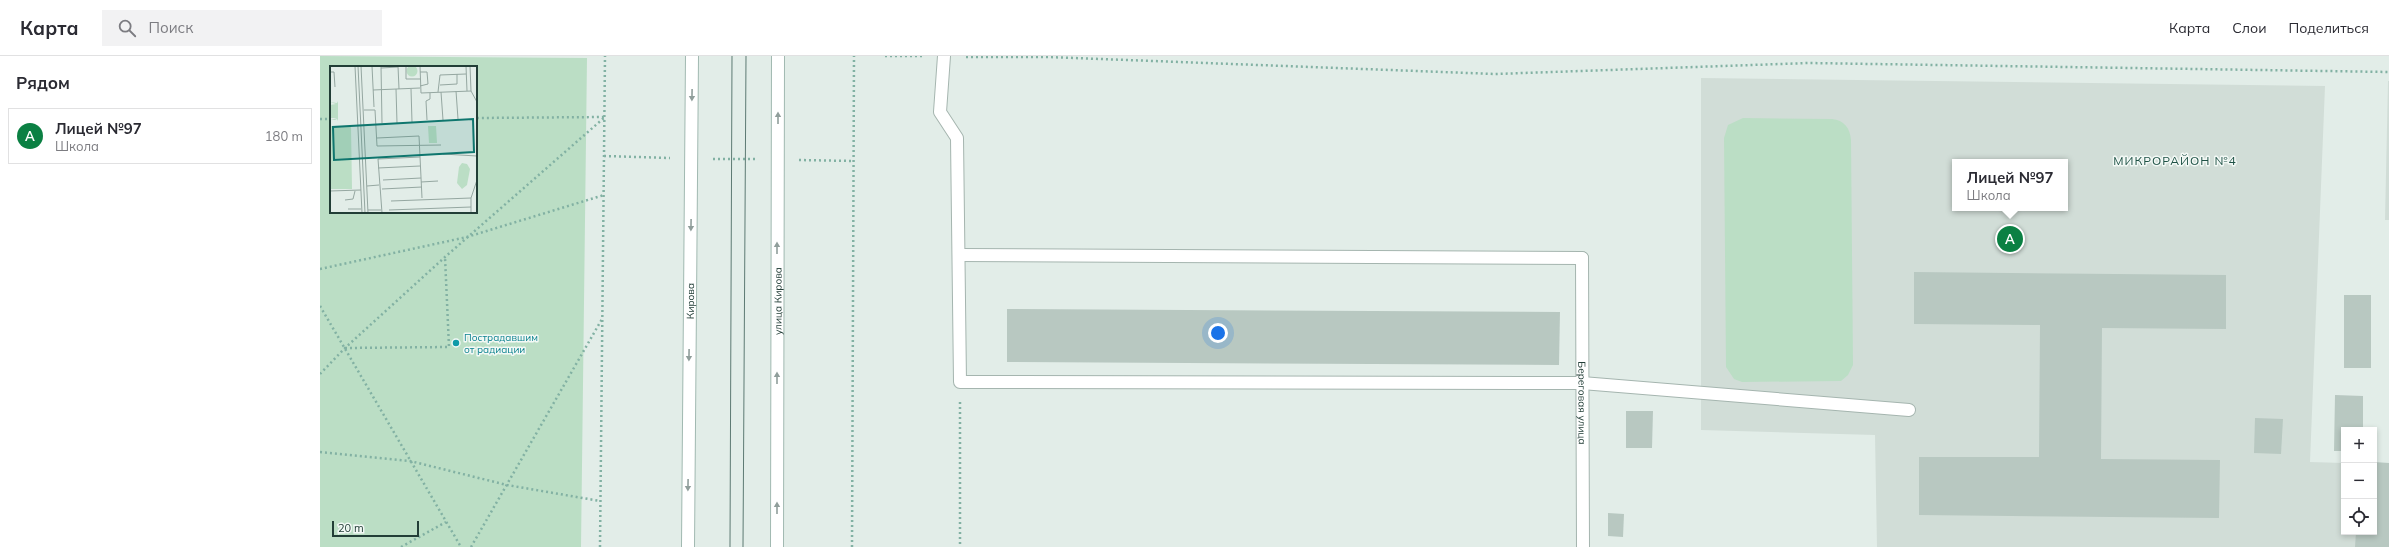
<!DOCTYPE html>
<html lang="ru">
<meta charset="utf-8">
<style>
:root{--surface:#fff;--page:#f2f2f3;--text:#2b2b33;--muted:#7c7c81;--line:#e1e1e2;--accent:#0b8043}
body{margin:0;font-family:Mulish,sans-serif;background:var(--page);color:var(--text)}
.controls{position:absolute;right:12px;bottom:12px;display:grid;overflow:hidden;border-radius:0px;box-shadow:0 2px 6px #0003}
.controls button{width:36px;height:36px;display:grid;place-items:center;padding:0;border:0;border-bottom:1px solid var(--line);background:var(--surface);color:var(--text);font:20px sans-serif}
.scale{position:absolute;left:12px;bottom:10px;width:87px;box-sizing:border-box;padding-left:4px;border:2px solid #223e37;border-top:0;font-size:11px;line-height:14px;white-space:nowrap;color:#223e37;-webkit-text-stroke:3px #f3f9f6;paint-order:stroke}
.you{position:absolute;left:898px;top:277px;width:14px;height:14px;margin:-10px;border:3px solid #fff;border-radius:50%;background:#1a73e8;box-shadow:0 0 0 6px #1a73e833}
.badge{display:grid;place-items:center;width:26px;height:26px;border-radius:50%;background:var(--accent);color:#fff;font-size:13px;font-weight:700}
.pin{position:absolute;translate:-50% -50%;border:2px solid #fff;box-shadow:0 1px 4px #0006}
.popup{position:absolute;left:1632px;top:103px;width:116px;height:52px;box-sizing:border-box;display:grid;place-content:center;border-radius:0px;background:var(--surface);filter:drop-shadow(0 1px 3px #0005);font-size:13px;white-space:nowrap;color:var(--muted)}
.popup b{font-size:15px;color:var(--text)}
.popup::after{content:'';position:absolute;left:50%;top:100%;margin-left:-8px;border:8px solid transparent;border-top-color:var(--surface)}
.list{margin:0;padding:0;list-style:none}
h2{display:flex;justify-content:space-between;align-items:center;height:52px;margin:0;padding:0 16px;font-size:17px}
h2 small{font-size:13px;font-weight:400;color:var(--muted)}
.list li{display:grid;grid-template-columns:26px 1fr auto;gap:12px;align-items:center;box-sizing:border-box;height:56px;margin:0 8px 8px;padding:0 8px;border:1px solid var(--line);border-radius:0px}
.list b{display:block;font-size:15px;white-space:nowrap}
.list p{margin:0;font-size:13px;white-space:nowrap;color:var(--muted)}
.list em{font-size:13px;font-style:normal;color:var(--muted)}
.icon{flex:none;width:22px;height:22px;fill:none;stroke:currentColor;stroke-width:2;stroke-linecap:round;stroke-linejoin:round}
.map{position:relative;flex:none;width:2069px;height:491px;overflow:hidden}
header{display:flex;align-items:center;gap:24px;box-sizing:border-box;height:56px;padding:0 20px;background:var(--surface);border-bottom:1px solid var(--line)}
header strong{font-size:19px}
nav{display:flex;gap:22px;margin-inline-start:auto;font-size:14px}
.search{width:280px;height:36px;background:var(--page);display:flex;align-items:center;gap:10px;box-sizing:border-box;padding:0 14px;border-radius:0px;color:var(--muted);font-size:15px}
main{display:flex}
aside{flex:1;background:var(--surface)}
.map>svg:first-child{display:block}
.built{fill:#d1ddd7;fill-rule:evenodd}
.green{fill:#bbdec5;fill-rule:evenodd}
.building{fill:#b8c8c1}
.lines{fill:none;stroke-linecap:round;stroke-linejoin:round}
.lane-casing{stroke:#a5b5af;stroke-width:14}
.street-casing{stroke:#a5b5af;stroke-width:14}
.secondary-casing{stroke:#a1b9b1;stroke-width:14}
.path{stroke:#82b1a3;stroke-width:2.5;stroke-dasharray:2 3;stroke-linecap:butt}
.lane{stroke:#fff;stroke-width:12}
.street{stroke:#fff;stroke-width:12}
.secondary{stroke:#fff;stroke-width:12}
.tram{stroke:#5d7a73;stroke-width:1}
.oneway{fill:#909e9b}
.culture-dot{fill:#0f9aa8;stroke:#f3f9f6;stroke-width:1.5}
.labels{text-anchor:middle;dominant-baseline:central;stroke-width:3;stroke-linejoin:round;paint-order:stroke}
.street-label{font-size:10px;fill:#223e37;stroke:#f3f9f6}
.culture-label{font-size:10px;fill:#0d838f;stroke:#f3f9f6;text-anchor:start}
.quarter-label{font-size:12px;letter-spacing:1px;fill:#1e5145;stroke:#f3f9f6}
.inset-road{fill:none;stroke:#95a7a1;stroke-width:1}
.view{fill:#0f766e;fill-opacity:0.15;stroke:#0f766e;stroke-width:2}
.inset-edge{fill:none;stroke:#223e37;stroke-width:2}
</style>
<header>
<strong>Карта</strong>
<div class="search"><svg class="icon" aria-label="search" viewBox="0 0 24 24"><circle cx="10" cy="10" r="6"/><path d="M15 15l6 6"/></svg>Поиск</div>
<nav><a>Карта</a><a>Слои</a><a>Поделиться</a></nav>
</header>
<main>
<aside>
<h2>Рядом<small></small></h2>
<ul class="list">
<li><span class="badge">A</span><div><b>Лицей №97</b><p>Школа</p></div><em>180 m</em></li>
</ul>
</aside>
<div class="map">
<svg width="2069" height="491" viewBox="0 0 2069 491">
<rect width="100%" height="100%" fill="#e2ede8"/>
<g class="built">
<path d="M1381,22L2005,30L1990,406L2024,407V476H2054L2069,491H1557L1555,379L1381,374ZM1635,106H1745V152H1635Z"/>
<path d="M2068,25H2069V164H2065Z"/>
</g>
<g class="green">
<path d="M0,0L267,2L261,491H0ZM11,11H156V156H11Z"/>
<path d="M1423,62L1512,63C1524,64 1530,72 1531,84L1533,309L1528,319L1521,325L1422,326L1414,323L1406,311L1404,82L1408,69Z"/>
</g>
<g class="building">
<path d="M1594,216L1906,219V273L1782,272L1781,403L1900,404L1899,462L1599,459V401H1719L1720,269L1594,268Z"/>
<rect x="2024" y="239" width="27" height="73"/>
<path d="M687,253L1240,256L1239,309L687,306Z"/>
<path d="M2015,339L2043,340V374H2024V395H2014Z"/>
<path d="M1306,355H1333L1332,392H1306Z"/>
<path d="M1935,362L1963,363L1961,398L1934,397Z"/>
<path d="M2054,406L2069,407V491H2035L2036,476H2054Z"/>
<path d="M1288,457L1304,458L1303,481L1288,480Z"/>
</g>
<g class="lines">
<g class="lane-casing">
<g id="lane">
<path d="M624,0L620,56L637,82L640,326L1262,327L1589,354"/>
<path d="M639,199L1262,202"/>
</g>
</g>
<g class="street-casing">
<g id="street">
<path id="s1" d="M1262,202L1263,491"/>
</g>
</g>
<g class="secondary-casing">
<g id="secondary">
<path id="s2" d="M368,491L372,0"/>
<path id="s3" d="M457,491L458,0"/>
</g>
</g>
<g class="path">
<path d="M565,0H603"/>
<path d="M646,1H728L1175,18L1489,7L2069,16"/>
<path d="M0,63H11"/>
<path d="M284,100L350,102"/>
<path d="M393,103H438"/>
<path d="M479,104L534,105"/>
<path d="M0,213L147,181L284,139"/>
<path d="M0,250L141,491"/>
<path d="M25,292L129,291L125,201"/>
<path d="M0,318L25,292L125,201L285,61L156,62"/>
<path d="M640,346V491"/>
<path d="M0,396L90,405L187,429L280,445"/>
<path d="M81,491L126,466"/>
<path d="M151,491L282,263"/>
<path d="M280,491L285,0"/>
<path d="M532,491L534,0"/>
</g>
<use href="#lane" class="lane"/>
<use href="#street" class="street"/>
<use href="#secondary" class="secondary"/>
<g class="tram">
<path d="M410,491L412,0"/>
<path d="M423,491L426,0"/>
</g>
</g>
<defs><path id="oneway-solid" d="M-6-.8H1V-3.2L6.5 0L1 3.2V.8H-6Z"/></defs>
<g class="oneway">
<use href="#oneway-solid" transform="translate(372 39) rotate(91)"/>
<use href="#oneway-solid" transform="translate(458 62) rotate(-90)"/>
<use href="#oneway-solid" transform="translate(371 169) rotate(91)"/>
<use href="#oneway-solid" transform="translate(457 192) rotate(-90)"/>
<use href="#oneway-solid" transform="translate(369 299) rotate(91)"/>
<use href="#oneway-solid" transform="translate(457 322) rotate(-90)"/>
<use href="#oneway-solid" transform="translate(368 429) rotate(91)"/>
<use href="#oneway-solid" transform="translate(457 452) rotate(-90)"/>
</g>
<circle class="culture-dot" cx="136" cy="287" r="4"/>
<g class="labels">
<g class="street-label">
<text stroke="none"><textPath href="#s2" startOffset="246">Кирова</textPath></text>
<text stroke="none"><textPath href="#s3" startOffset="246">улица Кирова</textPath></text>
<text stroke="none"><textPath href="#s1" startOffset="145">Береговая улица</textPath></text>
</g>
<g class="culture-label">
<text x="144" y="281">Пострадавшим<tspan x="144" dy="12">от радиации</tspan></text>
</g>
<g class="quarter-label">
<text x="1855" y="104">МИКРОРАЙОН №4</text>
</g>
</g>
<g transform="translate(10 10)">
<rect width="147" height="147" fill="#e2ede8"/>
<path d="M76.5 5a5.5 5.5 0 1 1 11 0a5.5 5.5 0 1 1-11 0ZM8,35V55L7,53L5,54H1L7,52H0V39L6,38L0,36L7,37ZM0,60H21L22,123H0ZM98,60H106L107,77H99ZM132,97L137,98L140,103L137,119L132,123L127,117L129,101Z" fill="#bbdec5"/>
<path class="inset-road" d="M25,0L32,147M28,0L35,147M31,0L38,147M42,0L44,41M51,0L52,57M68,0L69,23M76,0V13H90M90,0L91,27L141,25L147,36M136,0L137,25M140,0L141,25M51,2L68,1M0,6H4L5,21M90,6H97L98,18L90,20M110,19L127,18V8M66,23L67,57M81,23L82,56M43,24L90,22M126,25L128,53M108,26L110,9L136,8M111,26L113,54M34,44H45L47,80L111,79M97,54L96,35L100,33V27M47,72L89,70L92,132M113,88L147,90M48,102L90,100M53,114L91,112M91,116L108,115M37,120L49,119M52,123L92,121M0,125L31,124M15,134L23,133L25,125M61,135L141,132M18,143H31M38,144H51M59,144L141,141M52,147L48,93L90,91M141,147V132L147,114"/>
<path class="view" d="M143,53L144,86L4,94L3,61Z"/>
<rect width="147" height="147" class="inset-edge"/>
</g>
</svg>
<div class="controls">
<button>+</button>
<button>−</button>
<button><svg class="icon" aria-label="locate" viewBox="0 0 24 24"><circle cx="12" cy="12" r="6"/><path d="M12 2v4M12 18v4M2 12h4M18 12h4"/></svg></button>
</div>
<div class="scale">20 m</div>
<div class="you"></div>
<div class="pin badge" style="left:1690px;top:183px">A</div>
<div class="popup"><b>Лицей №97</b>Школа</div>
</div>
</main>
